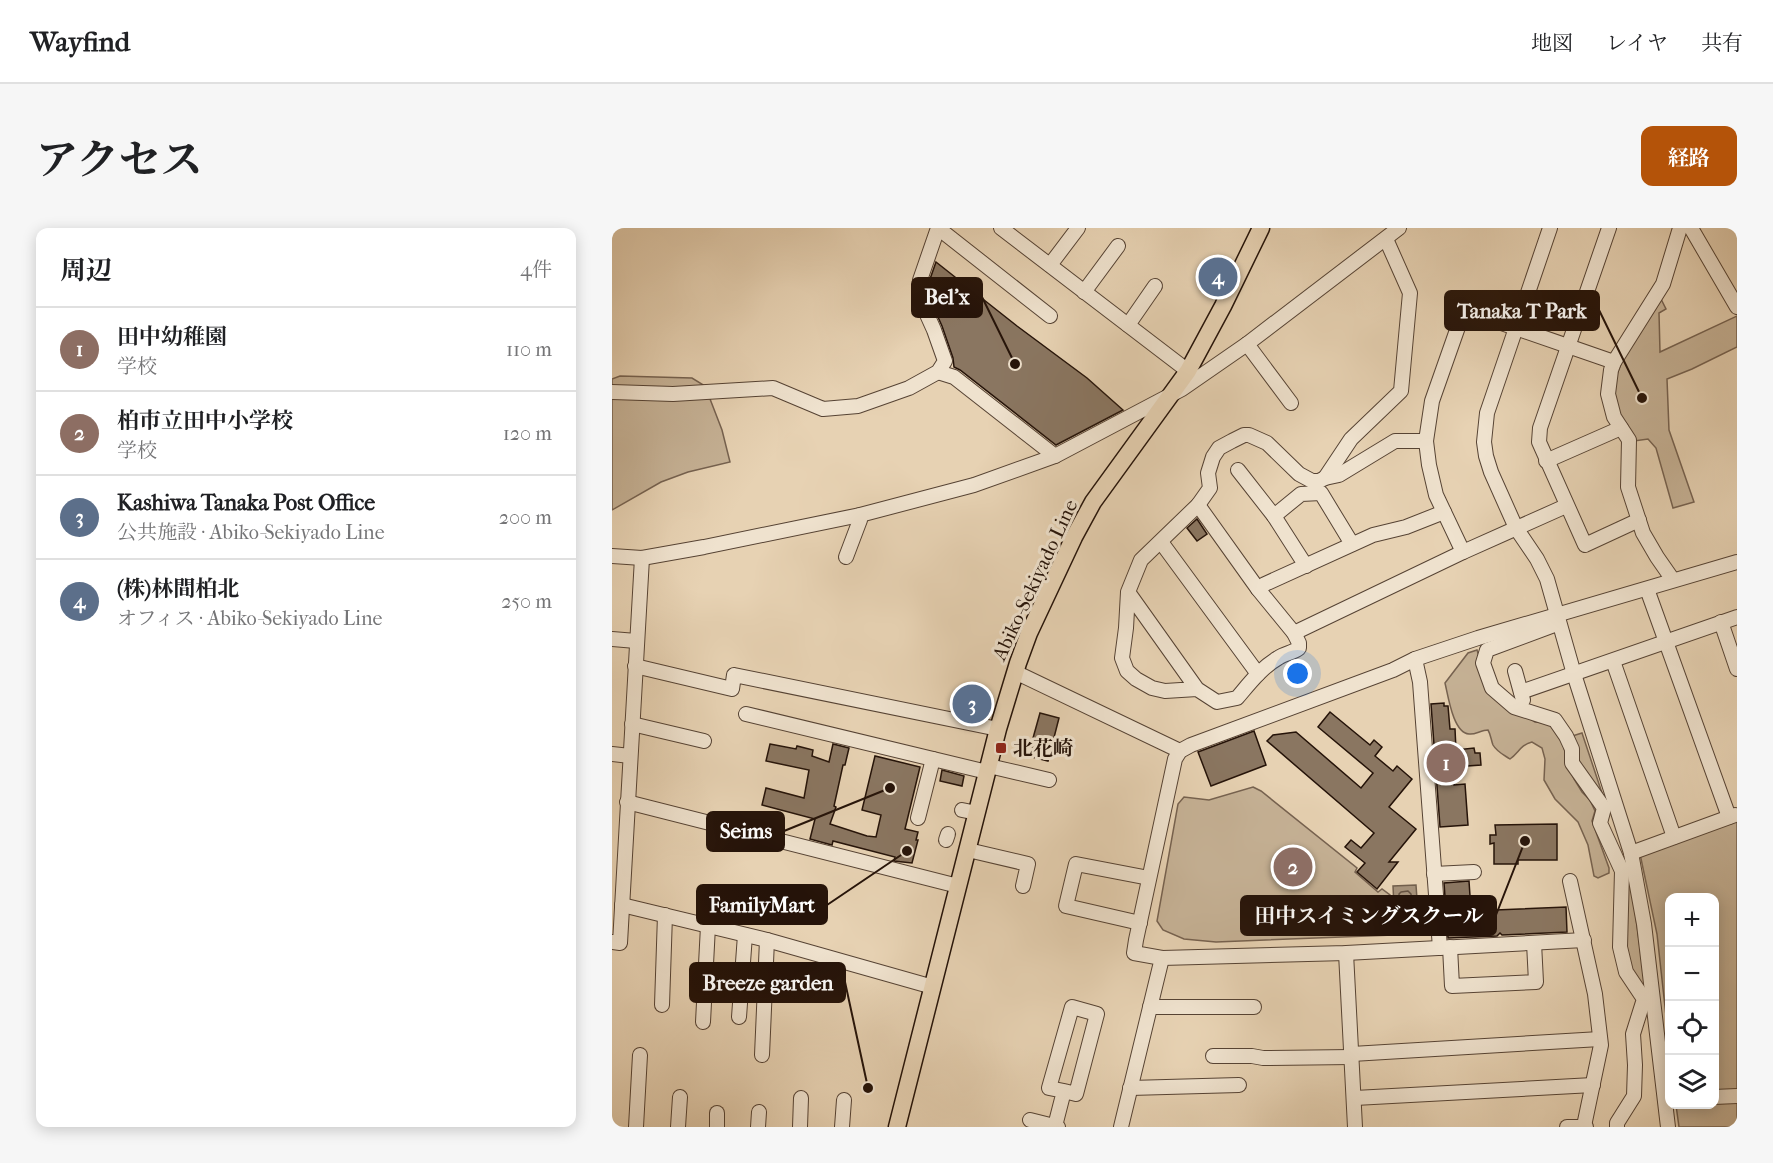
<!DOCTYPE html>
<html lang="ja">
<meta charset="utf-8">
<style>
:root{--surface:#fff;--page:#f6f6f6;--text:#202124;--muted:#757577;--line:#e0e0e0;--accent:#b45309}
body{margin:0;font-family:"IM FELL French Canon","Noto Serif JP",serif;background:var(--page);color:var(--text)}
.controls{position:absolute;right:18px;bottom:18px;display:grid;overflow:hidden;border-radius:12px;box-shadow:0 3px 15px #0003}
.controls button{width:54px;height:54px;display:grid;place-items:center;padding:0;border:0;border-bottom:2px solid var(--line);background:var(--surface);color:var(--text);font:30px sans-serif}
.you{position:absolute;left:686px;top:446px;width:21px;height:21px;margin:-15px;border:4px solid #fff;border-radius:50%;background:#1a73e8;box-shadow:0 0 0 9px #1a73e833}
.badge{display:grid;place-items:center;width:39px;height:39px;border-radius:50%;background:var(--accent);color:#fff;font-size:20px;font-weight:700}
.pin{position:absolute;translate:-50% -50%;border:3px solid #fff;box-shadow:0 2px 6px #0006}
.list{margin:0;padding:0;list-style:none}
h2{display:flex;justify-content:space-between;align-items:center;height:78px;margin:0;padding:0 24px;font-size:26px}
h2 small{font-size:20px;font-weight:400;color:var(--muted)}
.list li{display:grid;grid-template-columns:39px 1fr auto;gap:18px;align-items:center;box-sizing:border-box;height:84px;padding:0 24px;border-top:2px solid var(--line)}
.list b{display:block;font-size:22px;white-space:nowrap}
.list p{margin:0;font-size:20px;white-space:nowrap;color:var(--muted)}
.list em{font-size:20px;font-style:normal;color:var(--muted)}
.icon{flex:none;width:33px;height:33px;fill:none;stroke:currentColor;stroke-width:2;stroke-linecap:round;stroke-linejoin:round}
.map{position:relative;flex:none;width:1125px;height:899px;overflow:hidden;border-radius:12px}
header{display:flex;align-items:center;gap:36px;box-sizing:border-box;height:84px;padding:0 30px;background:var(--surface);border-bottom:2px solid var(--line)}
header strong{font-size:28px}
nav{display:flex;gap:33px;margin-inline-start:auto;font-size:21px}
.intro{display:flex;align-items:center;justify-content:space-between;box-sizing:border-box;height:144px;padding:0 36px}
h1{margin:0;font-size:42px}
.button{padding:15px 27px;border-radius:12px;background:var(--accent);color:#fff;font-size:21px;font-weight:700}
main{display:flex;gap:36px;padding:0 36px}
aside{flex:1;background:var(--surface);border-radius:12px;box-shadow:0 3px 15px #0003}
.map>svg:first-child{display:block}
.green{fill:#c6b296;stroke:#766250;stroke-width:1.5}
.water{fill:#a59179;stroke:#725f4c;stroke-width:1.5}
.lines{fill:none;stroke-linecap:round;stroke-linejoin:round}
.shore{stroke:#655241;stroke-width:1.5}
.building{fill:#8a7661;stroke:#251309;stroke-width:1.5}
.minor-casing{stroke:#564334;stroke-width:16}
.major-casing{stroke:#251309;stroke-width:19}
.minor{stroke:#efe2ce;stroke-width:14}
.major{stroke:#e7d2b3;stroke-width:16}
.poi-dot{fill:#8f2418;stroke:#efe2ce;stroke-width:2}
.labels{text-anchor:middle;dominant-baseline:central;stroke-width:6;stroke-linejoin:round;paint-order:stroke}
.street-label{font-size:20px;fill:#251309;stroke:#efe2ce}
.poi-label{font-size:20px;font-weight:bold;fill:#251309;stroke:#efe2ce;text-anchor:start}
.leader{fill:none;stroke:#251309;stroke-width:2}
.callout-dot{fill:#251309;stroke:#efe2ce;stroke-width:2}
.callout{fill:#251309;stroke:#251309;stroke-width:2}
.callout-label{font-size:21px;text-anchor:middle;font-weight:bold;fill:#fff}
</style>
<header>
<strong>Wayfind</strong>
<nav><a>地図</a><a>レイヤ</a><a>共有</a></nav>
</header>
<div class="intro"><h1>アクセス</h1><a class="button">経路</a></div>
<main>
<aside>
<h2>周辺<small>4件</small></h2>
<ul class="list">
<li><span class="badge" style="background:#8d6e63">1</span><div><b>田中幼稚園</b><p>学校</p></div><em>110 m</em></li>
<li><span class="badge" style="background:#8d6e63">2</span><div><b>柏市立田中小学校</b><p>学校</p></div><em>120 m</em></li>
<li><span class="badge" style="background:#5c6f8a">3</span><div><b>Kashiwa Tanaka Post Office</b><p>公共施設 · Abiko-Sekiyado Line</p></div><em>200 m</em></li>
<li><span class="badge" style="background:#5c6f8a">4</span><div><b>(株)林間柏北</b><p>オフィス · Abiko-Sekiyado Line</p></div><em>250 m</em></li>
</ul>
</aside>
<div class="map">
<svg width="1125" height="899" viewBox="0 0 1125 899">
<rect width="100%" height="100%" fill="#e7d2b3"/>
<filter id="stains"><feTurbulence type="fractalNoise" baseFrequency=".00333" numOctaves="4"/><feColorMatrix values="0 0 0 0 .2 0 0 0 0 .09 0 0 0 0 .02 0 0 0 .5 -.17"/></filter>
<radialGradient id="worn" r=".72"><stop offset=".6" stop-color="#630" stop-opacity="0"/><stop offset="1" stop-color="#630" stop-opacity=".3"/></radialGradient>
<g class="green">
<path d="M1049,71L1054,81L1047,85L1048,124L1125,88V119L1080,141L1055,151L1057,202L1082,274L1061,280L1044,220L1036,211L1022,213C1013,198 1002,180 1002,161C1004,132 1034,95 1049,71Z"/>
<path d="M8,148L80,150L93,158L110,202L118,234L76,244L49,254L0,282V151Z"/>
<path d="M865,422L878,465L923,494L935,495L939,498L951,516L957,539L962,551L970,564L978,572L983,583L980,593L997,640V645L986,650L982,648L976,617L966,594L943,571L932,552L933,531L930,520L920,514C908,517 907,525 898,531C892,527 885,524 881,517C879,512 879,507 876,502C869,502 863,507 857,506C841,505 836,467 833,455L856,425Z"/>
<path d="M970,505L993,574L963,534L957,509Z"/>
<path d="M641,559L649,563L745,640L743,644L766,664L770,661L778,667L781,707L604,714L572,711L551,702L545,693L566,576L572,569L597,572Z"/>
<path d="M1125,592V899H1067L1064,877L1102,876V670H1058L1057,815L1045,706L1028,626Z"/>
<path d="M1016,650L1021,668L1034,764H1029L1010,720Z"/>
</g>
<path class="water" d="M804,657L807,699L783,700L781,658Z"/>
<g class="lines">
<path class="shore" d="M796,663L799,666L800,691L798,693L791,694L789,691L787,666L789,664Z"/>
</g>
<g class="building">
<path d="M324,34L405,98L475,150L511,182L444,217L348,142L342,139L341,130L330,98L317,69V54Z"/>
<path d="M585,291L595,306L585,313L575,300Z"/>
<path d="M832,475V478H836L838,501H843L844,522L862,520L863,525H868L869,537L841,539L842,557L853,556L856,597L828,599L819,476Z"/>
<path d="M718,484L758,517L762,512L770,519L763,528L781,543L785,538L800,551L777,579L804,601L777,634H786L765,661L745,644L753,635L733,619L739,612L749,620L762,605L655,513L661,507L684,504L749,560L761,545L706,499Z"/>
<path d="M428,485L447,490L436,533L416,528Z"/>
<path d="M642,503L654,537L599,558L586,524Z"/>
<path d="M158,516L184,521L185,518L201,522L200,528L217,534L221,516L237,520L233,537H231L222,578L224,579L218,596L255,608L264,609L269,587L250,582L263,528L308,539L293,601L306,604L304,612H306L300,635L282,633L283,629L221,613L220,617L198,611L203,591L150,577L154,560L192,570L197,542L154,533Z"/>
<path d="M330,542L352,548L350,558L328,553Z"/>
<path d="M945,596V632H906V636H882V615L878,616V607H884L883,597Z"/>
<path d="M857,653L859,683L954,679L955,704L890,707L888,705L885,708L836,710L832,655Z"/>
</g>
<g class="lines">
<g class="minor-casing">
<g id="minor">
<path d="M326,0L438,88"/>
<path d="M389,0L576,143"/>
<path d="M938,0L875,185L872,214L874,228L879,244L904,300L925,331L935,351L962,446L1019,625L1032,696L1056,899"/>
<path d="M997,0L928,200L927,214L973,317L1027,292"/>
<path d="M1079,0L1125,79"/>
<path d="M438,37L466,0"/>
<path d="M472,64L506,18"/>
<path d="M516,97L543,58"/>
<path d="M635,116L679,175"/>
<path d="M326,144L342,149L443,228"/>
<path d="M0,164L61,166L161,160L211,181L246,178L297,160L326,144L333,133L322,102L308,71V52L326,0"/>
<path d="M934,233L1009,200"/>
<path d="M626,242L662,288L694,338"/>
<path d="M713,250L739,211L789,163L798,65L774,11"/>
<path d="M586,277L598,260L596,245L601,229L607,220L620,213L632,207H637L655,215L687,246L700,253H707L713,250L727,247L783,213H814"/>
<path d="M662,288L689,266L709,265L740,316"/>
<path d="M549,314L646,446"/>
<path d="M851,324L824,267L817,237L814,213L820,173L852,82L1002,134"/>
<path d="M0,328L30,330L92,319L248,287L362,257L443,228L570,161L635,116L787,0"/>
<path d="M234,329L248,292V287"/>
<path d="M1061,352L1045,329L1031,305L1016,259L1017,212L1002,189L996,166L999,142L1002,134L1051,56L1068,0"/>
<path d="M646,361L653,356L761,307L794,299L832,284"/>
<path d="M1035,361L1117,589"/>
<path d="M516,364L585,461L605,474L625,470C637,456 649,440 666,430C673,425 681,425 687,420V415L682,405L646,361L586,277L529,332L516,364L514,400L510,430L515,443L524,451L540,460L553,463L585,461"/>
<path d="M1109,394L1125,441"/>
<path d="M945,396L875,422L871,435L880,460L902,479L943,492L954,508L960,521V535L992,580L988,595L1010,643L1008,719L1014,744L1032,771L1021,806L1023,837L1022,868L1005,895V899"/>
<path d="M682,405L851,324L954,278"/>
<path d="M0,411L24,413"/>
<path d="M803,431L808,454L828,720"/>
<path d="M1001,433L1062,609"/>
<path d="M23,438L120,461L122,447L386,501"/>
<path d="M903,443L911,472"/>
<path d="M403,444L568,523"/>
<path d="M909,464L1125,389"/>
<path d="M134,486L375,544"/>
<path d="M20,496L92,513"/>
<path d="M0,526L18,528"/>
<path d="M377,538L437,552"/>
<path d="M15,574L346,658"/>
<path d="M350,582L365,585"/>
<path d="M306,590L321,531"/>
<path d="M334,612L336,606"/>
<path d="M356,622L416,636L411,658"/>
<path d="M1019,625L1123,587"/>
<path d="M822,646L862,644"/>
<path d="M958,653L983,766L989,817L972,898"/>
<path d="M10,677L155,712L321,759"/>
<path d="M528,695L454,678L464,636L537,650"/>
<path d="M972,712L734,725L550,730L522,725L524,712L563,531L568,523L579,517L781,442L803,431L866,410L1125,334"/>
<path d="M0,714L8,715L30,330"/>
<path d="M838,719L840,758L924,754L922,715"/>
<path d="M734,725L743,899"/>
<path d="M50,777L53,687"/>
<path d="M538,779H642"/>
<path d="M127,789L133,707"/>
<path d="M91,794L96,698"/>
<path d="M740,826L988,811"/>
<path d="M150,827L155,712"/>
<path d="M601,828H640L651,830L740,829"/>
<path d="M518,860L627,857"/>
<path d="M1102,869L1125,868"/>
<path d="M743,870L981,857"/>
<path d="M418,892L446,899"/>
<path d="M443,898L452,863L437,860L460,779L485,786L464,866L452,863"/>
<path d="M24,899L28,827"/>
<path d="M66,899L68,869"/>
<path d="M105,899V885"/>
<path d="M146,899L147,884"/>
<path d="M188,899L189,870"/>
<path d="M230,899L232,872"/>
<path d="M509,899L550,730"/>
<path d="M955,899H974"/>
</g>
</g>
<g class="major-casing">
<path id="major" d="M285,899L386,501L406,435L417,405L462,309L481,274L576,143L611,78L649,0"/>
</g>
<use href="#minor" class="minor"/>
<use href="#major" class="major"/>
</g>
<rect class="poi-dot" x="383" y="514" width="12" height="12" rx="3"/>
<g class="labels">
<g class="street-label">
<text transform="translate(423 352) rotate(-65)">Abiko-Sekiyado Line</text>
</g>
<g class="poi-label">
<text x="401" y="520">北花崎</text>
</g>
</g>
<path class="leader" d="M403 136L370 69M1030 170L987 82M278 560L172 603M295 623L215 677M913 613L884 687M256 860L233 754"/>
<g class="callout-dot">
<circle cx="403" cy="136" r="6"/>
<circle cx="1030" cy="170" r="6"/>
<circle cx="278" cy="560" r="6"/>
<circle cx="295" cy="623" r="6"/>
<circle cx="913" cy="613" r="6"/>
<circle cx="256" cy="860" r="6"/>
</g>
<g class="callout">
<rect x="300" y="50" width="70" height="39" rx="6"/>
<rect x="833" y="63" width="154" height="39" rx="6"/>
<rect x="95" y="584" width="77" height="39" rx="6"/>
<rect x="85" y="657" width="130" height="39" rx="6"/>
<rect x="629" y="668" width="255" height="39" rx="6"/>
<rect x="78" y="735" width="155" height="39" rx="6"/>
</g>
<g class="callout-label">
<text x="335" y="76">Bel'x</text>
<text x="910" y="90">Tanaka T Park</text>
<text x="134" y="610">Seims</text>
<text x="150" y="684">FamilyMart</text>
<text x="757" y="695">田中スイミングスクール</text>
<text x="156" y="762">Breeze garden</text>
</g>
<rect width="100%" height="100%" filter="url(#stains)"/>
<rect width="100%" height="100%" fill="url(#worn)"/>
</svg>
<div class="controls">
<button>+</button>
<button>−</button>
<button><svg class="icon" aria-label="locate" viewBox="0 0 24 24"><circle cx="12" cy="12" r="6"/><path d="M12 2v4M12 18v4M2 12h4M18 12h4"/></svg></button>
<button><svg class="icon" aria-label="layers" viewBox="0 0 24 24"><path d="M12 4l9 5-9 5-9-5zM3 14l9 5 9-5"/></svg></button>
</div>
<div class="you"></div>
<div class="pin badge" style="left:834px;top:535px;background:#8d6e63">1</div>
<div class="pin badge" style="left:681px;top:639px;background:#8d6e63">2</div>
<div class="pin badge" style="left:360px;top:476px;background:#5c6f8a">3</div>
<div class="pin badge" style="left:606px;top:49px;background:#5c6f8a">4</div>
</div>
</main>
